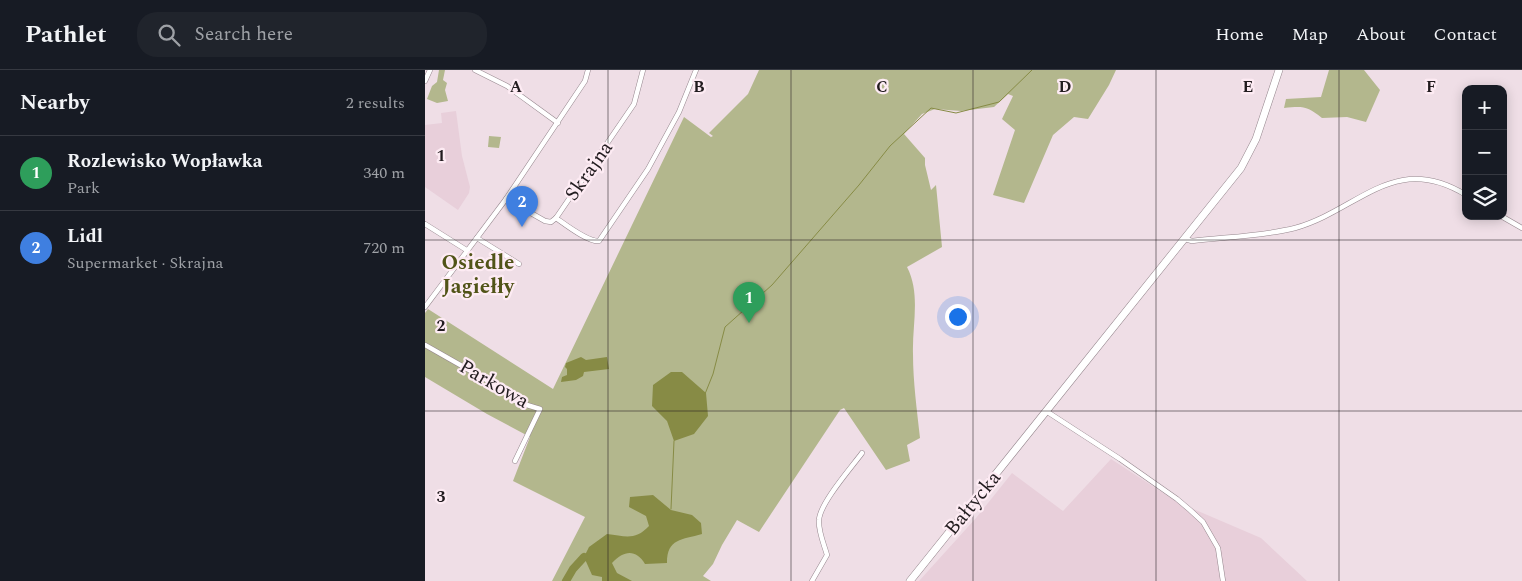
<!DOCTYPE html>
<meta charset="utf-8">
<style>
:root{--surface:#171b24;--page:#20242c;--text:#f1f3f6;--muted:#9ea1a6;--line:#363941;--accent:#b45309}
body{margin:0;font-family:Spectral,serif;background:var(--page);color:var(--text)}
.controls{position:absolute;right:15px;top:15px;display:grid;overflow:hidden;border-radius:10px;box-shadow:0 2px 12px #0003}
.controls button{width:45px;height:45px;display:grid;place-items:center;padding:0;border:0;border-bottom:1px solid var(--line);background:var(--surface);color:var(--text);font:25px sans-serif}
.you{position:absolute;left:532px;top:246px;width:18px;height:18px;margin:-12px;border:4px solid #fff;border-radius:50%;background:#1a73e8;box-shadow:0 0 0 8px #1a73e833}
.badge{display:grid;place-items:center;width:32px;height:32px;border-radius:50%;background:var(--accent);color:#fff;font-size:16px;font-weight:700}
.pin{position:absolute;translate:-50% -41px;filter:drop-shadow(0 1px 2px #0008)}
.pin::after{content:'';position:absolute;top:26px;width:18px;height:15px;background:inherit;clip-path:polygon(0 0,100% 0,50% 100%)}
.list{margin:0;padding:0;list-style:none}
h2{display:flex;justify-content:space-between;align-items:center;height:65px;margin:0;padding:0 20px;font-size:21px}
h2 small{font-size:16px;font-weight:400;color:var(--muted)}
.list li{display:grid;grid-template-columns:32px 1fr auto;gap:15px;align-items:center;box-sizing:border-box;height:75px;padding:0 20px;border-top:1px solid var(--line)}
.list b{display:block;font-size:19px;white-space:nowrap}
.list p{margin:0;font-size:16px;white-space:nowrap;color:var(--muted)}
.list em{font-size:16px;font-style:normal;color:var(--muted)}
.icon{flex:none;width:28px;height:28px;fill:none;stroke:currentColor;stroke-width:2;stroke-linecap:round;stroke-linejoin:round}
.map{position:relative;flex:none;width:1097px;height:511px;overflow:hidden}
header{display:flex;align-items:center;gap:30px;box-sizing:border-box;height:70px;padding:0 25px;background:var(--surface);border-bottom:1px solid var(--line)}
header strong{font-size:24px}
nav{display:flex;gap:28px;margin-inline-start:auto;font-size:18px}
.search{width:350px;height:45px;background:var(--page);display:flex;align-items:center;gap:12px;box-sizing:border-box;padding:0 18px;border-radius:20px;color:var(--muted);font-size:19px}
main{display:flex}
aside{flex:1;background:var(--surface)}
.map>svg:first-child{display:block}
.built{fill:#e8cfda}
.green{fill:#b3b78d}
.water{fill:#878b45}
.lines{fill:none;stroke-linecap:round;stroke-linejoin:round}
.stream{stroke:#878b45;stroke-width:1}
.river{stroke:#878b45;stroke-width:8}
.minor-casing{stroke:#96878e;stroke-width:5.5}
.secondary-casing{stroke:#96878e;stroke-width:8}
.minor{stroke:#fff;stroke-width:4.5}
.secondary{stroke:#fff;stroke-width:7}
.grid{fill:none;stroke:#221c1f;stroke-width:1;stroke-opacity:0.55}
.labels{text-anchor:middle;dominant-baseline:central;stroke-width:4.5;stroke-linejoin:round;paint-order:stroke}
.street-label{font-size:20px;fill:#221c1f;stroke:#fdebf3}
.neighbourhood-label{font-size:21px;font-weight:bold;fill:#515418;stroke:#fdebf3}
.grid-label{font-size:16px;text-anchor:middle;font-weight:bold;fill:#221c1f;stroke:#fdebf3;stroke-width:4.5;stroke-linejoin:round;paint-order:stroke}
</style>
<header>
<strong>Pathlet</strong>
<div class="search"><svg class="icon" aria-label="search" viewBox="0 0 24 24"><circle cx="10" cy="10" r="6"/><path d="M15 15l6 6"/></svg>Search here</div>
<nav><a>Home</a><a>Map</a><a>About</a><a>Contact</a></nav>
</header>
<main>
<aside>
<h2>Nearby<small>2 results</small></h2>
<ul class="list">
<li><span class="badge" style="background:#2e9e5b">1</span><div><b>Rozlewisko Wopławka</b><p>Park</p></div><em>340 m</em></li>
<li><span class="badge" style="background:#3f7fe0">2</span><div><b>Lidl</b><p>Supermarket · Skrajna</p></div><em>720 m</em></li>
</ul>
</aside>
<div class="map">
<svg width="1097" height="511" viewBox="0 0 1097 511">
<rect width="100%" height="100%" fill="#efdee6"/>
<g class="built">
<path d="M31,41L37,86L45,117L44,123L33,140L0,117V55L17,53L16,43Z"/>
<path d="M686,389L752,432L836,468L882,511H494L551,448L587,403L638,441Z"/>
</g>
<g class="green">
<path d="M14,0H20L18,10L22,13L20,20L23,31L12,33L2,29L7,16L12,12Z"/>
<path d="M334,0H691L684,15L663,49L649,47L628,65L599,133L568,125L590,60L577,49L588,26L583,24L569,37L536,41L510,39L497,44L479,64L500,88V95L506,120L511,115L517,177L482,197C496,224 487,255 488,284C488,312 492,340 495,368L482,375L485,391L461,400L419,338L415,340L334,462L312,450L297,475L288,494L278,506L286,511H127L160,447L88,411L105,367L62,344L0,307V243L3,239L128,319L259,47L286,67L288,66L284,63L323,24Z"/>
<path d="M904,0H939L955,20L941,52L922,47L897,48C882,36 878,36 859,38L861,29L896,27Z"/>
<path d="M64,66L76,67L74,78L63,77Z"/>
</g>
<g class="water">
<path d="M156,287L161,290L182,287L184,299L159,302L158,306L151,310L136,312L137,307L142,305V299L140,297L141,293Z"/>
<path d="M246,302H257L281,323L283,346L269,364L249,371L242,351L227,336L228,315Z"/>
<path d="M228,425L246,440L267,445L276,453L277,464C257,470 242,468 242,493L220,494C211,479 199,480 187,493L192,503L207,511H177V507L167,505L159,487L164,477L182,464C200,466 210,471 224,456L221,446L204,437L205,427Z"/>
</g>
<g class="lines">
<g class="stream">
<path d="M280,324L288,304L300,257L347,215L434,115L465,76L506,38L531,43L574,32L607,0"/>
<path d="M246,439L249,371"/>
</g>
<path class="river" d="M141,511L148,499L159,487"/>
<g class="minor-casing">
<g id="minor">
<path d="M50,0L82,16L133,53"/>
<path d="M0,11L5,0"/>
<path d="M81,129L120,151L126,152L131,148L209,34L218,0"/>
<path d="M1076,146L1097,158"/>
<path d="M131,148C141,155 163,172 174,171L223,99L254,42L271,0"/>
<path d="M0,154L43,181"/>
<path d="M52,168L94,194"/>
<path d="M760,169L767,171C800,167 839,166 870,158C934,140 969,81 1041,125"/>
<path d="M0,237L81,129L160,11L163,0"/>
<path d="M0,275L74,317L92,332L115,339L90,391"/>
<path d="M621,341L695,389L752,429L765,440L778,452L793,478L798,511"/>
<path d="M387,511L402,485C399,474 393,461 394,450C395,433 426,398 437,383"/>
</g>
</g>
<g class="secondary-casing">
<path id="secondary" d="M485,511L816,98L831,69L854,0"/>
</g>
<use href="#minor" class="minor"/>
<use href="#secondary" class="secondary"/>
</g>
<path class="grid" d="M183,0V511M366,0V511M548,0V511M731,0V511M914,0V511M0,170H1097M0,341H1097"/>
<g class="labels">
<g class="street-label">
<text transform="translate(164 101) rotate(-55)">Skrajna</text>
<text transform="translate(69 314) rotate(30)">Parkowa</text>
<text transform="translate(548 433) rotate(-51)">Bałtycka</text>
</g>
<g class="neighbourhood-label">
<text x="53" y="193">Osiedle<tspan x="53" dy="24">Jagiełły</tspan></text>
</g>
</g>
<g class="grid-label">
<text x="91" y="22">A</text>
<text x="274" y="22">B</text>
<text x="457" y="22">C</text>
<text x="640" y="22">D</text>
<text x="823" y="22">E</text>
<text x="1006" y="22">F</text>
<text x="16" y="91">1</text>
<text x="16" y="261">2</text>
<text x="16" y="432">3</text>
</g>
</svg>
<div class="controls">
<button>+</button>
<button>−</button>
<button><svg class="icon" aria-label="layers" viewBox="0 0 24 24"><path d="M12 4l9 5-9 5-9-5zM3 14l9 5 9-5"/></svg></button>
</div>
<div class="you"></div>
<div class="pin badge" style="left:324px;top:253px;background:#2e9e5b">1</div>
<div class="pin badge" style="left:97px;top:157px;background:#3f7fe0">2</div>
</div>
</main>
